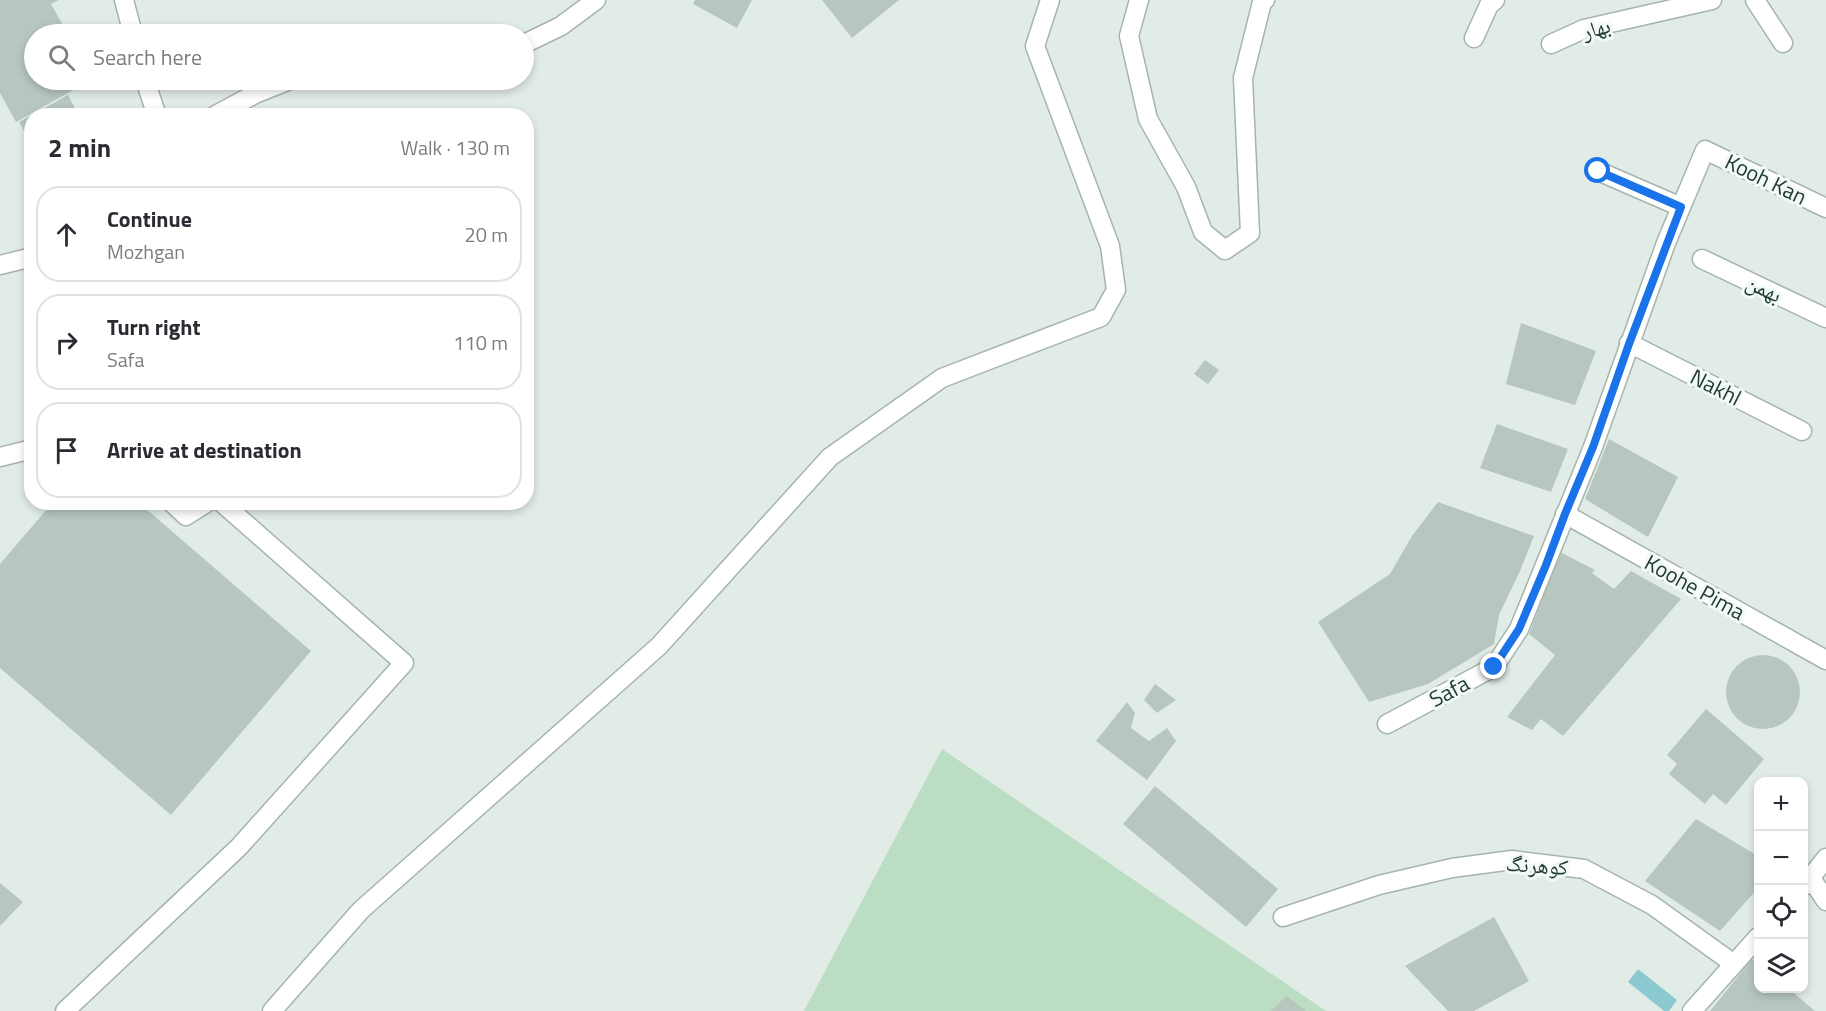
<!DOCTYPE html>
<meta charset="utf-8">
<style>
:root{--surface:#fff;--page:#f2f2f3;--text:#2b2b33;--muted:#7c7c81;--line:#e1e1e2}
body{margin:0;font-family:"Titillium Web","Noto Naskh Arabic",sans-serif;background:var(--page);color:var(--text)}
.controls{position:absolute;right:18px;bottom:18px;display:grid;overflow:hidden;border-radius:12px;box-shadow:0 3px 9px #0003}
.controls button{width:54px;height:54px;display:grid;place-items:center;padding:0;border:0;border-bottom:2px solid var(--line);background:var(--surface);color:var(--text);font:30px sans-serif}
.stop{position:absolute;width:18px;height:18px;margin:-14px;border:4px solid #1a73e8;border-radius:50%;background:#fff}
.stop.end{background:#1a73e8;border-color:#fff;box-shadow:0 2px 6px #0008}
.list{margin:0;padding:0;list-style:none}
h2{display:flex;justify-content:space-between;align-items:center;height:78px;margin:0;padding:0 24px;font-size:26px}
h2 small{font-size:20px;font-weight:400;color:var(--muted)}
.list li{display:grid;grid-template-columns:39px 1fr auto;gap:18px;align-items:center;box-sizing:border-box;height:96px;margin:0 12px 12px;padding:0 12px;border:2px solid var(--line);border-radius:24px}
.list b{display:block;font-size:22px;white-space:nowrap}
.list p{margin:0;font-size:20px;white-space:nowrap;color:var(--muted)}
.list em{font-size:20px;font-style:normal;color:var(--muted)}
.icon{flex:none;width:33px;height:33px;fill:none;stroke:currentColor;stroke-width:2;stroke-linecap:round;stroke-linejoin:round}
.map{position:relative;flex:none;width:1826px;height:1011px;overflow:hidden}
.search{position:absolute;background:var(--surface);box-shadow:0 3px 9px #0003;left:24px;top:24px;width:510px;height:66px;display:flex;align-items:center;gap:15px;box-sizing:border-box;padding:0 21px;border-radius:33px;color:var(--muted);font-size:22px}
.panel{position:absolute;background:var(--surface);box-shadow:0 3px 9px #0003;left:24px;top:108px;width:510px;height:402px;border-radius:24px}
.map>svg:first-child{display:block}
.green{fill:#bbddc3}
.water{fill:#8bc9d1}
.building{fill:#b7c7c0}
.lines{fill:none;stroke-linecap:round;stroke-linejoin:round}
.lane-casing{stroke:#a5b4ae;stroke-width:21}
.street-casing{stroke:#a5b4ae;stroke-width:21}
.lane{stroke:#fff;stroke-width:18}
.street{stroke:#fff;stroke-width:18}
.route{stroke:#1a73e8;stroke-width:8}
.labels{text-anchor:middle;dominant-baseline:central;stroke-width:6;stroke-linejoin:round;paint-order:stroke}
.street-label{font-size:22px;fill:#223d35;stroke:#f3f9f5}
</style>
<div class="map">
<svg width="1826" height="1011" viewBox="0 0 1826 1011">
<rect width="100%" height="100%" fill="#e2ece7"/>
<path class="green" d="M942,749L1326,1011H804Z"/>
<path class="water" d="M1638,969L1677,1000L1669,1011H1664L1628,982Z"/>
<g class="building">
<path d="M0,0H59L51,4L68,34H34V80H91L16,122L0,93Z"/>
<path d="M695,0H752L737,28L693,4Z"/>
<path d="M822,0H899L852,38Z"/>
<path d="M68,95L79,116H32V145L19,122Z"/>
<path d="M1521,323L1596,351L1575,405L1506,384Z"/>
<path d="M1205,360L1219,370L1208,384L1194,374Z"/>
<path d="M1497,424L1568,449L1551,492L1480,468Z"/>
<path d="M1609,439L1678,477L1648,537L1585,499Z"/>
<path d="M53,502H138L311,651L171,815L0,668V564Z"/>
<path d="M1438,502L1534,536L1520,571L1499,615L1494,644L1428,684L1369,702L1318,622L1390,574L1412,536Z"/>
<path d="M1560,552L1595,570L1592,573L1614,589L1631,571L1681,599L1563,736L1541,719L1532,730L1507,717L1555,655L1529,634Z"/>
<circle cx="1763" cy="692" r="37"/>
<path d="M1155,684L1176,700L1157,713L1144,700Z"/>
<path d="M1127,702L1135,713L1131,728L1149,741L1167,728L1176,741L1147,780L1096,741Z"/>
<path d="M1706,709L1764,759L1726,805L1713,794L1705,804L1669,774L1677,764L1667,755Z"/>
<path d="M1155,786L1278,889L1246,927L1123,824Z"/>
<path d="M1696,819L1758,856V888L1720,931L1645,881Z"/>
<path d="M0,883L23,902L0,926Z"/>
<path d="M1494,917L1529,981L1474,1011H1448L1405,966Z"/>
<path d="M1752,959L1758,964V988H1788L1815,1011H1710Z"/>
<path d="M1286,996L1306,1011H1271Z"/>
</g>
<g class="lines">
<g class="lane-casing">
<g id="lane">
<path d="M124,0L133,34"/>
<path d="M1139,0L1129,36L1148,119L1186,187L1203,232L1225,250L1250,233L1243,78L1262,2L1265,0"/>
<path d="M524,44L561,26L596,0"/>
<path d="M145,80L157,116"/>
<path d="M214,116L255,94L290,80"/>
<path d="M0,265L32,257"/>
<path d="M0,457L32,449"/>
<path d="M171,502L186,516L208,502"/>
<path d="M65,1011L239,847L404,663L221,502"/>
<path d="M272,1011L361,910L659,646L830,457L942,378L1101,317L1116,290L1110,246L1035,46L1050,0"/>
</g>
</g>
<g class="street-casing">
<g id="street">
<path d="M1755,0L1783,43"/>
<path d="M1474,38L1489,5L1495,0"/>
<path d="M1551,44L1584,29L1712,0"/>
<path d="M1598,171L1681,207"/>
<path d="M1702,259L1826,318"/>
<path d="M1629,343L1802,431"/>
<path d="M1565,514L1826,660"/>
<path d="M1387,724L1494,667L1519,629L1593,447L1666,243L1705,150L1826,208"/>
<path d="M1811,878L1826,901"/>
<path d="M1804,886L1826,858"/>
<path d="M1283,917L1379,885L1452,868L1512,860L1584,869L1652,905L1734,964"/>
<path d="M1692,1011L1758,937"/>
</g>
</g>
<use href="#lane" class="lane"/>
<use href="#street" class="street"/>
</g>
<g class="lines">
<path class="route" d="M1494,667L1519,629L1546,565L1565,514L1593,447L1629,344L1681,207L1598,171"/>
</g>
<g class="labels">
<g class="street-label">
<text transform="translate(1596 28) rotate(-16)">بهار</text>
<text transform="translate(1766 179) rotate(26)">Kooh Kan</text>
<text transform="translate(1764 288) rotate(25)">بهمن</text>
<text transform="translate(1716 387) rotate(27)">Nakhl</text>
<text transform="translate(1695 587) rotate(29)">Koohe Pima</text>
<text transform="translate(1449 691) rotate(-28)">Safa</text>
<text transform="translate(1537 865) rotate(4)">کوهرنگ</text>
</g>
</g>
</svg>
<div class="controls">
<button>+</button>
<button>−</button>
<button><svg class="icon" aria-label="locate" viewBox="0 0 24 24"><circle cx="12" cy="12" r="6"/><path d="M12 2v4M12 18v4M2 12h4M18 12h4"/></svg></button>
<button><svg class="icon" aria-label="layers" viewBox="0 0 24 24"><path d="M12 4l9 5-9 5-9-5zM3 14l9 5 9-5"/></svg></button>
</div>
<div class="stop" style="left:1598px;top:171px"></div>
<div class="stop end" style="left:1494px;top:667px"></div>
<div class="search"><svg class="icon" aria-label="search" viewBox="0 0 24 24"><circle cx="10" cy="10" r="6"/><path d="M15 15l6 6"/></svg>Search here</div>
<section class="panel">
<h2>2 min<small>Walk · 130 m</small></h2>
<ul class="list">
<li><svg class="icon" aria-label="ahead" viewBox="0 0 24 24"><path d="M12 20V5M6 11l6-6 6 6"/></svg><div><b>Continue</b><p>Mozhgan</p></div><em>20 m</em></li>
<li><svg class="icon" aria-label="right" viewBox="0 0 24 24"><path d="M7 20v-9h11M14 6l5 5-5 5"/></svg><div><b>Turn right</b><p>Safa</p></div><em>110 m</em></li>
<li><svg class="icon" aria-label="arrive" viewBox="0 0 24 24"><path d="M6 21V4h12l-3 4 3 4H6"/></svg><div><b>Arrive at destination</b></div></li>
</ul>
</section>
</div>
